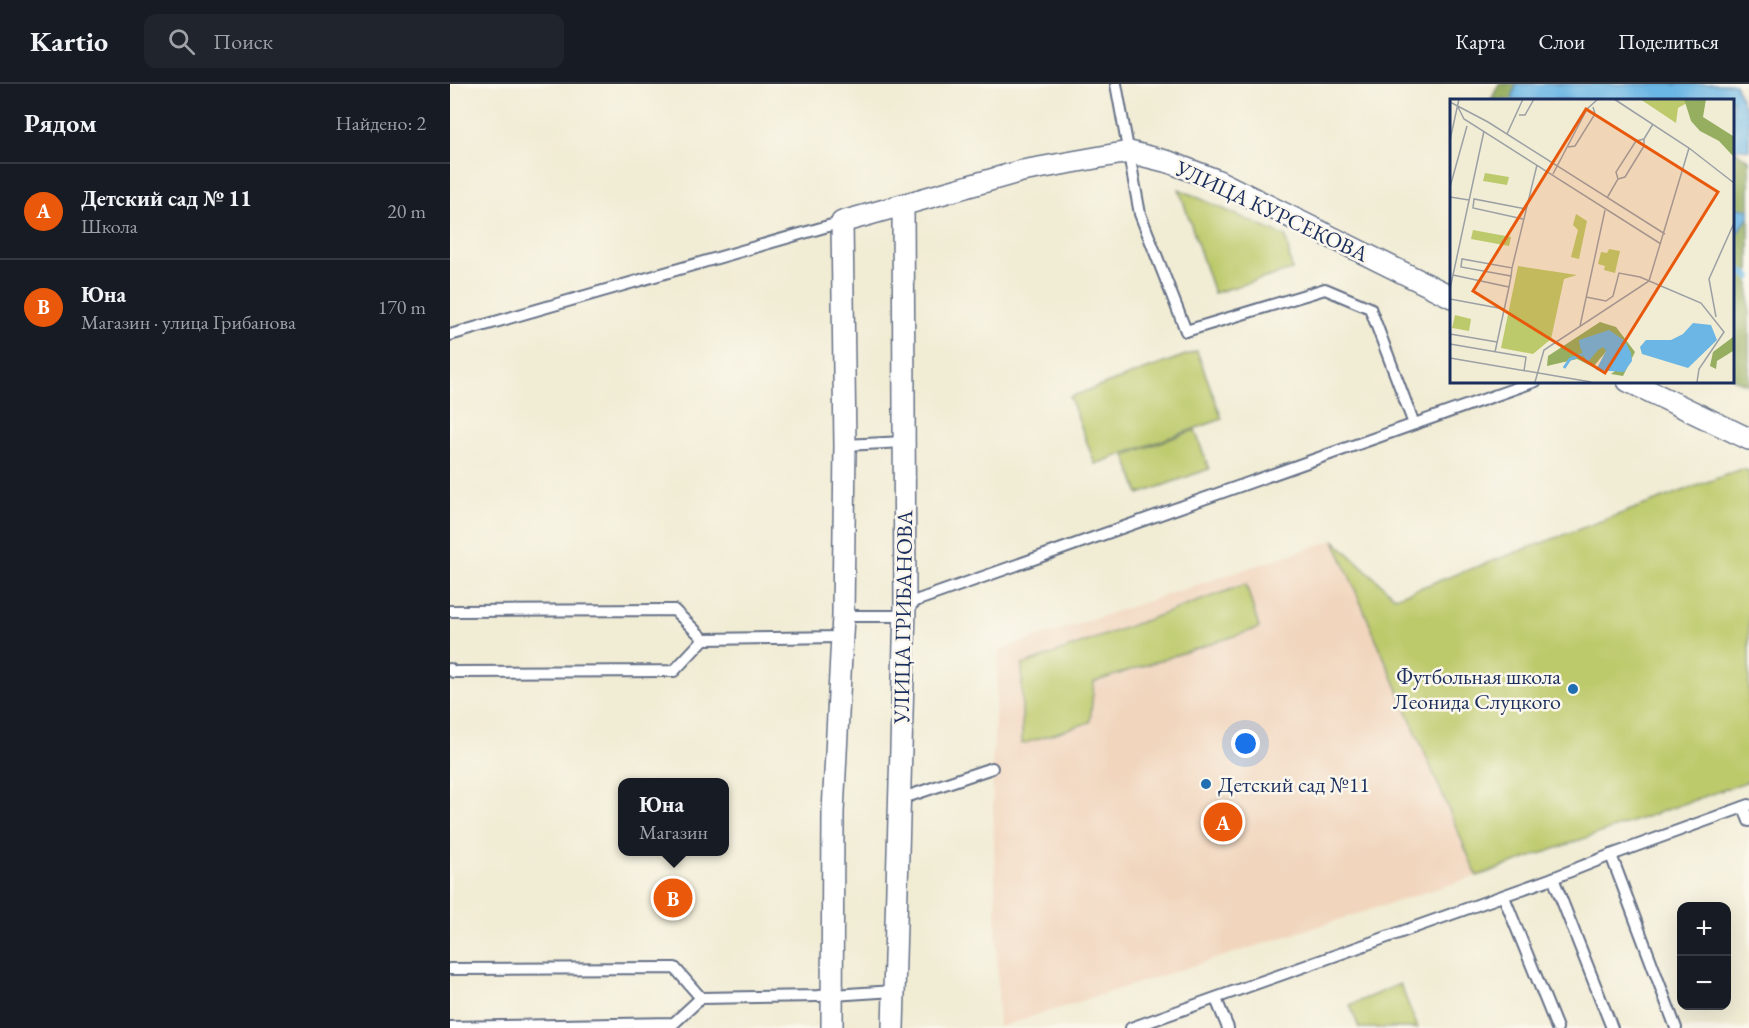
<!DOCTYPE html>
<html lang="ru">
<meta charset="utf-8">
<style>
:root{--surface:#171b24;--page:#20242c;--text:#f1f3f6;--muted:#9ea1a6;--line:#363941;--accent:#ea580c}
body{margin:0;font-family:"EB Garamond",serif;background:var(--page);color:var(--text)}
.controls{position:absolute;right:18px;bottom:18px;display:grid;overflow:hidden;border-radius:12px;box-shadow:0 6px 24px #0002}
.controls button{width:54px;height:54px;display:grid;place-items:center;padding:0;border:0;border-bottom:2px solid var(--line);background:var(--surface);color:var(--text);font:30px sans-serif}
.you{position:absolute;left:796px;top:660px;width:21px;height:21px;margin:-15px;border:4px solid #fff;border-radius:50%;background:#1a73e8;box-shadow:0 0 0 9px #1a73e833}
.badge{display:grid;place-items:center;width:39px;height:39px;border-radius:50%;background:var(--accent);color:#fff;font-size:20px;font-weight:700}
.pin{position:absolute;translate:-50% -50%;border:3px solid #fff;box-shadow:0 2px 6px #0006}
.popup{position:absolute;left:168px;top:694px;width:111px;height:78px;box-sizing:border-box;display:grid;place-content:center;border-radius:12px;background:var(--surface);filter:drop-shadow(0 2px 4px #0005);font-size:20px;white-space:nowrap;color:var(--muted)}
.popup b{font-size:22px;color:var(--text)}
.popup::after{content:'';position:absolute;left:50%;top:100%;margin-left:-12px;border:12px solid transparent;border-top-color:var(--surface)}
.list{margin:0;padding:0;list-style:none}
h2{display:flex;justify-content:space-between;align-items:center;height:78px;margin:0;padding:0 24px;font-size:26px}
h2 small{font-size:20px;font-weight:400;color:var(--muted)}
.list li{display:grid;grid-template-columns:39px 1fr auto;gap:18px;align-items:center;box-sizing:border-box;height:96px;padding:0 24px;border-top:2px solid var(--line)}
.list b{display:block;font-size:22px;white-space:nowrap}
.list p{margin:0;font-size:20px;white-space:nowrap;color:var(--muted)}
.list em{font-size:20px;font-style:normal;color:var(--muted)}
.icon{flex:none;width:33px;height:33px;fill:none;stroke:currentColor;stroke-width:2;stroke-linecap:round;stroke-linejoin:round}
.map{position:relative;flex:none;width:1299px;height:944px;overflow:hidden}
header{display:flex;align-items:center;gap:36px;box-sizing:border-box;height:84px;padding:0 30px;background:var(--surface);border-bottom:2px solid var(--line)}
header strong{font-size:28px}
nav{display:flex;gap:33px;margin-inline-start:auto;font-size:21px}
.search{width:420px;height:54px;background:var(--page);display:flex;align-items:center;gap:15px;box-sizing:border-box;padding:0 21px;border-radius:12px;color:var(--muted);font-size:22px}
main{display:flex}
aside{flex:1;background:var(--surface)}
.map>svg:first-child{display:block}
.built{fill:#f1d5bd}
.green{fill:#bdca6c;stroke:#6c7c65;stroke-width:1.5}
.forest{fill:#96ae60;stroke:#586e5f;stroke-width:1.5}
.water{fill:#6bb6e4;stroke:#4372a1;stroke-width:1.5}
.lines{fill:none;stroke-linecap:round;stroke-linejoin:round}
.stream{stroke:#6bb6e4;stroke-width:7}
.lane-casing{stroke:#667187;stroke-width:14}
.street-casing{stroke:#667187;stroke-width:24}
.lane{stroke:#fff;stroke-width:10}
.street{stroke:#fff;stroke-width:21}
.poi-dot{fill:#1f6fb2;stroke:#fbf7ec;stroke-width:2}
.labels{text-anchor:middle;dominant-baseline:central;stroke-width:5;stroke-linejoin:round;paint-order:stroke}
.street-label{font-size:22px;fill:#1b2f5e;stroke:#fbf7ec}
.poi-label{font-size:22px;fill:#1b2f5e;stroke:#fbf7ec;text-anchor:end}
.inset-river{fill:none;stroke:#6bb6e4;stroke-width:3}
.inset-road{fill:none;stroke:#9ba0a5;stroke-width:1.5}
.view{fill:#e8590c;fill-opacity:0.15;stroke:#e8590c;stroke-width:3}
.inset-edge{fill:none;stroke:#1b2f5e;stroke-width:3}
</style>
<header>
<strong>Kartio</strong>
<div class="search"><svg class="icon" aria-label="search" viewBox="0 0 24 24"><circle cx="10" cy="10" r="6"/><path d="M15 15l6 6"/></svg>Поиск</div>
<nav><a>Карта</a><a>Слои</a><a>Поделиться</a></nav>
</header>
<main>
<aside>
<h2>Рядом<small>Найдено: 2</small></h2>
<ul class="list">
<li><span class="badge">A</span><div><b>Детский сад № 11</b><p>Школа</p></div><em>20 m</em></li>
<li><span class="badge">B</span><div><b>Юна</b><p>Магазин · улица Грибанова</p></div><em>170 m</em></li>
</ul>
</aside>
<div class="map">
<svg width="1299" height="944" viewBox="0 0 1299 944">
<rect width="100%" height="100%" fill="#fbf7ec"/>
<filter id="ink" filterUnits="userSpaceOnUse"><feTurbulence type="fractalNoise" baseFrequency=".0167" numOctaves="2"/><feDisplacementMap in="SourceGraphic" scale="12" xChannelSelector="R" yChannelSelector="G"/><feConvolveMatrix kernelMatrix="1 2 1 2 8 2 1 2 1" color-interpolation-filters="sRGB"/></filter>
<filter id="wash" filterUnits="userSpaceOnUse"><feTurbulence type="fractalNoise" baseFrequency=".008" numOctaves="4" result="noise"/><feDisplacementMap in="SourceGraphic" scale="24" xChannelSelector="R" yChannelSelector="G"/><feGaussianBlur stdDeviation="1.35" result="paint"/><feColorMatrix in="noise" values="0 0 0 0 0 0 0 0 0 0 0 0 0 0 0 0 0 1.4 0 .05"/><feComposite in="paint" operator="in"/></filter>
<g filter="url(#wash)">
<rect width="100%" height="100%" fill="#f1ecd4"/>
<path class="built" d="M884,456L1027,792L549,943L542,684L549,566Z"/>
<g class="green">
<path d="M729,105L836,153L842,186L764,209Z"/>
<path d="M747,267L772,335L645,380L620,313Z"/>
<path d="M745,346L759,385L689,410L675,371Z"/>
<path d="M1292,385L1299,387V697L1027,792L884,456L945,513Z"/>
<path d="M796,500L809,544L644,598L640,638L572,660V581Z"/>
<path d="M950,900L968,944H909L900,921Z"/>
</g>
<g class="forest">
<path d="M1049,0H1082V16H1041Z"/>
<path d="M1282,65L1299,76V301L1283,295Z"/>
</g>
<g class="water">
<path d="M1066,0H1285L1299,32V66L1283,64L1282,16H1062Z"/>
<path d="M1282,123L1299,126V133L1283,154Z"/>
</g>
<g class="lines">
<path class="stream" d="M1282,181L1299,193"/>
</g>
</g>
<g filter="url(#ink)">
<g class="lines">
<g class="lane-casing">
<g id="lane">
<path d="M666,0L690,130L736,247L875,205L920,224L964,340"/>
<path d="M0,251L392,138"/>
<path d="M395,361L454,358"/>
<path d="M455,524L468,516L1086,297"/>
<path d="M0,527L224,526L254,555"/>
<path d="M393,532H455"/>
<path d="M0,585L3,588L224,587L254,555L391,553"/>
<path d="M450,715L542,684"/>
<path d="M1294,723L1299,737"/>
<path d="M1161,771L1299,721"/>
<path d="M1103,794L1161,771L1226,944"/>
<path d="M1054,813L1107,944"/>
<path d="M0,885L225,884L251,914"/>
<path d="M766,915L778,944"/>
<path d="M0,943L224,939L251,914L368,912L444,907"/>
<path d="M681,944L1103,794L1162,944"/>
</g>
</g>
<g class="street-casing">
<g id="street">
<path d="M1178,297L1299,355"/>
<path d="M382,944L383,728L393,532L395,361L392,138L572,87L679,68L719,78L766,96L1002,213"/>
<path d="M443,944L455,524L453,121"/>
</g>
</g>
<use href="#lane" class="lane"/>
<use href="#street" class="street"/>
</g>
</g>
<g class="poi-dot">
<circle cx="1123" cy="605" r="6"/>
<circle cx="756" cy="700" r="6"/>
</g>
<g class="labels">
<g class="street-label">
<text transform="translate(822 127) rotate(25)">УЛИЦА КУРСЕКОВА</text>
<text transform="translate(453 533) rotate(-89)">УЛИЦА ГРИБАНОВА</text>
</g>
<g class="poi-label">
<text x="1111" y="592">Футбольная школа<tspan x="1111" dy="25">Леонида Слуцкого</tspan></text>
<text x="768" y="700" text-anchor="start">Детский сад №11</text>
</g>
</g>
<g transform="translate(1000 15)">
<rect width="284" height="284" fill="#f1ecd4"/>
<path d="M190,0H244L228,9L226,24ZM35,74L59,78L57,86L33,82ZM126,115L137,122L129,160L121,158L128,131L123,126ZM23,131L61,138L59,147L21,140ZM159,150L170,152L165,174L154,171L155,167L148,165L151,153L157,154ZM68,167L127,176L114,180L101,240L83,255L51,249ZM5,216L21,220L19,232L2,229Z" fill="#bdca6c"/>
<path d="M234,0H256L253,18L283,37V57L269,42L250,32L241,22ZM150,223L166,228L185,253L173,277L161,275L169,269L160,248L143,268L127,260L97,267L98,257ZM283,238V252L267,262L266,270L260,267L263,253Z" fill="#96ae60"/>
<path d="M243,224L261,226L267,241L238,269L192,255L190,248L196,241H221L233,235ZM159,231L175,242L181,254L182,262L174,273L146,271L156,252L153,248L148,251L137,264L130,248L129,241Z" fill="#6bb6e4"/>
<path class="inset-river" d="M114,269L120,260L134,255"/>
<path class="inset-road" d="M164,0L239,49L284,84M0,3L38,23L215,135M8,8L14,20L211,145M69,16H75L84,0M57,35L73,0M0,41L9,0M118,48L125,47L145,15L143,8M103,75L137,10L148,0M168,80L175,78L194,47V40M0,88L17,27M0,98L19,101M157,99L168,80L166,73L186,42L194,40L203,25M73,120L23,109L24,100L76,110M62,169L61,177L11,168L12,160L62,169L87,66M3,176L59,188L61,177M0,190L34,32M136,198L156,202L163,197L169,174L190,178L251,204L274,233L249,270L247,283M0,200L54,210M266,218L259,180L284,124M130,227L155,111M0,235L47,243M0,245L76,258L74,272M45,253L59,188M0,259L141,283M85,283L94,251L199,182L239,49"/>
<path class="view" d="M136,10L268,93L155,274L23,192Z"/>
<rect width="284" height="284" class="inset-edge"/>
</g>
</svg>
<div class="controls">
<button>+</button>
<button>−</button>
</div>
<div class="you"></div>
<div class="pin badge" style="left:773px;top:738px">A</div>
<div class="pin badge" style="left:223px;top:814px">B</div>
<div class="popup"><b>Юна</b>Магазин</div>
</div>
</main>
